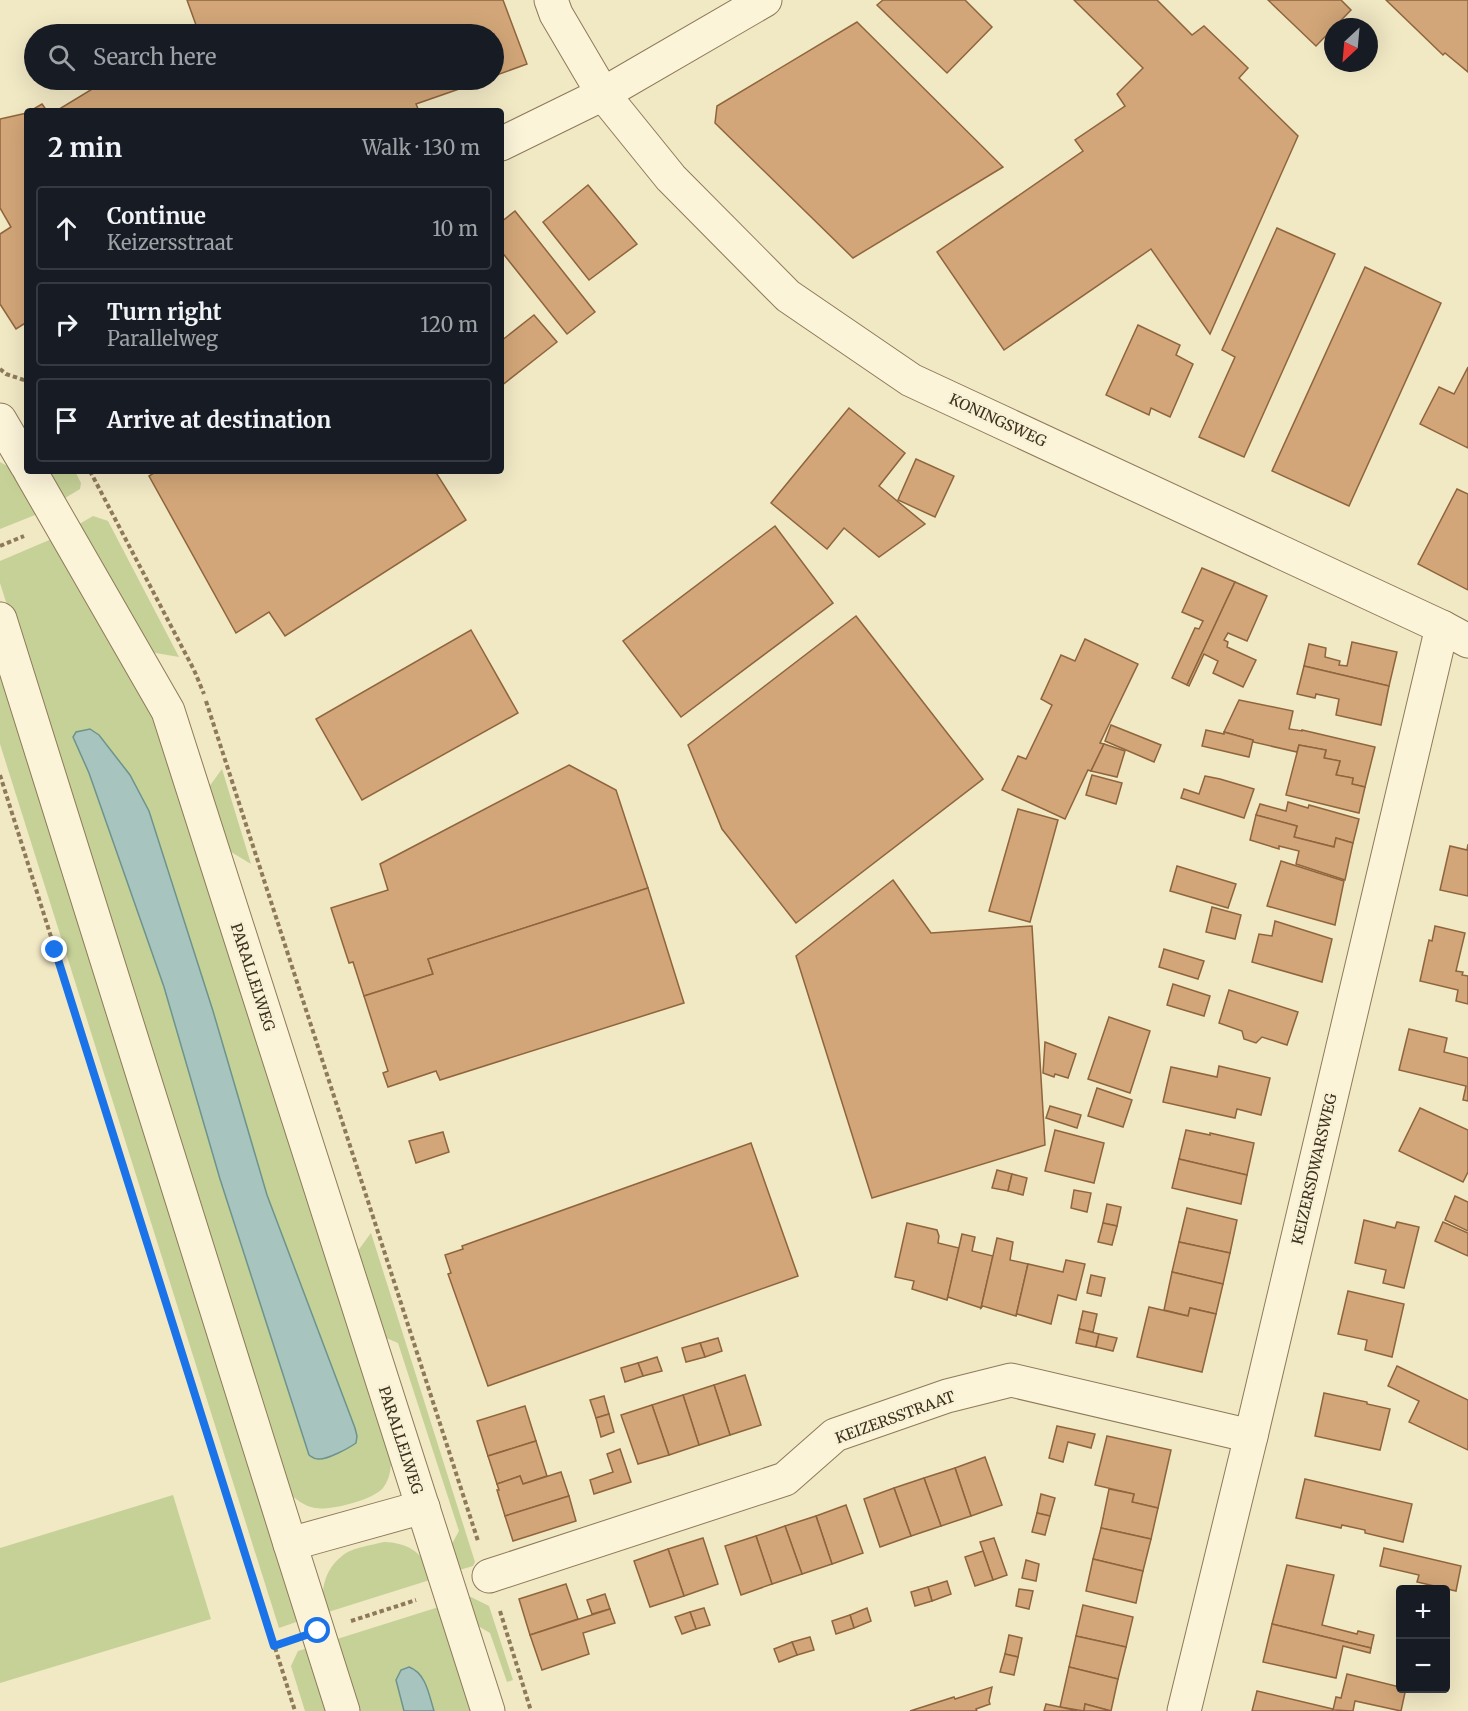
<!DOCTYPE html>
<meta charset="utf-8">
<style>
:root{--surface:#171b24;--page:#20242c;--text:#f1f3f6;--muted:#9ea1a6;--line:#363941}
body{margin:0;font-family:Merriweather,serif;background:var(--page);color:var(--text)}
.controls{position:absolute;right:18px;bottom:18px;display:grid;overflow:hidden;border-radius:6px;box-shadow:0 6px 24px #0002}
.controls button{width:54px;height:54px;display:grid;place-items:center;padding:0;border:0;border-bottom:2px solid var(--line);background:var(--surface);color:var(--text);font:30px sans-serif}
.compass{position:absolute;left:1324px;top:18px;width:54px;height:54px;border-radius:50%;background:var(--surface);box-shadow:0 6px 24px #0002;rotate:206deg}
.stop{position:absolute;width:18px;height:18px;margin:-14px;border:4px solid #1a73e8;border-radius:50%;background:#fff}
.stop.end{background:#1a73e8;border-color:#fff;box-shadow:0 2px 6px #0008}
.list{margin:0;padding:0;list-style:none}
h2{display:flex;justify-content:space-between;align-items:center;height:78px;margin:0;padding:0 24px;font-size:26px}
h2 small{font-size:20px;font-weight:400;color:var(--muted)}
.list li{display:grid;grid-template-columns:39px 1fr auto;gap:18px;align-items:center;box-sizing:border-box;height:84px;margin:0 12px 12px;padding:0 12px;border:2px solid var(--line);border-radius:6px}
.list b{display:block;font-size:22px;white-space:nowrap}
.list p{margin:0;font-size:20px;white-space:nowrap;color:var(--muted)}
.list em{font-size:20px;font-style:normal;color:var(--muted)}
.icon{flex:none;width:33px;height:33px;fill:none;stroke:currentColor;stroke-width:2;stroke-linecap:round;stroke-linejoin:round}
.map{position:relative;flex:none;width:1468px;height:1711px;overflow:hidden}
.search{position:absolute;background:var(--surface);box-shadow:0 6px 24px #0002;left:24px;top:24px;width:480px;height:66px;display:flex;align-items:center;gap:15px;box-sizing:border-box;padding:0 21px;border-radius:33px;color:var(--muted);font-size:22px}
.panel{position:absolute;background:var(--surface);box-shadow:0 6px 24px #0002;left:24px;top:108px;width:480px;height:366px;border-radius:6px}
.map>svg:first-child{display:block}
.green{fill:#c5d197}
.water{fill:#a7c4be;stroke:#6c948d;stroke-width:1.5}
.building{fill:#d2a678;stroke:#8f653d;stroke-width:1.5}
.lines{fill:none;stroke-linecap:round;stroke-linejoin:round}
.minor-casing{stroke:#8e7a59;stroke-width:35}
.path{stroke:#8e7a59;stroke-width:4;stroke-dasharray:4.5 3;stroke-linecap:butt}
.minor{stroke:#fbf4d9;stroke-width:33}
.route{stroke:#1a73e8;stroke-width:8}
.labels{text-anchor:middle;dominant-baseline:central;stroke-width:5;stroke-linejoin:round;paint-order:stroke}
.street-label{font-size:15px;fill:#3d301e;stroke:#f8f1d5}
</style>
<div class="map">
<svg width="1468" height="1711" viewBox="0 0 1468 1711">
<rect width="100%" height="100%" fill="#f1e8c4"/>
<g class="green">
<path d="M0,462L9,467L40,513L0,529Z"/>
<path d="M43,471H75L81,483L80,489L60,501Z"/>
<path d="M93,516L108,521L179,657L150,652L76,526Z"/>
<path d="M54,538L153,709L392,1452C391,1465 391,1478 383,1488C373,1500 330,1511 315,1508C304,1506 295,1499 287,1491L0,583V561Z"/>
<path d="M0,665L302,1620L279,1628L0,744Z"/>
<path d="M222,769L251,864L223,847L206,791Z"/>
<path d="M371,1233L475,1562L473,1566L456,1571L449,1549L459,1531L398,1343L379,1335L354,1256Z"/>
<path d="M173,1495L211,1619L0,1683V1548Z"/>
<path d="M384,1542C411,1543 424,1554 433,1579L325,1613C319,1590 325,1567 346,1553C356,1547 372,1545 384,1542Z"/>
<path d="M471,1597L489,1606L513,1680L507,1682L490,1633L473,1623L464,1599Z"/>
<path d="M442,1606L476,1711H356L334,1640Z"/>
<path d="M311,1647L331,1711H305L291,1666L298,1651Z"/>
</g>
<g class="water">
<path d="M90,729L99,735L130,775L149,811L213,1011L267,1195L355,1428L357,1436L356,1443C349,1448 327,1460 318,1459C314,1459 312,1457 309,1455L220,1179L164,987L89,773L73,737L76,732Z"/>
<path d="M409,1667C426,1673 429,1695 434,1711H404L396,1680L401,1670Z"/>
</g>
<g class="building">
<path d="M187,0H503L527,64L494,76V34H181L196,25Z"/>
<path d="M883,0H965L992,27L947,73L877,5Z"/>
<path d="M1074,0H1157L1192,35L1204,26L1248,68L1239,78L1298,136L1210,334L1151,249L1004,350L937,252L1083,151L1075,140L1125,106L1117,94L1143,68Z"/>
<path d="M1268,0H1341L1351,10L1316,46Z"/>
<path d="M1386,0H1468V72L1445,53L1443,55Z"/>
<path d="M857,22L1003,167L853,258L715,123L717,106Z"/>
<path d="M107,80H485L416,104L419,111H56Z"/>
<path d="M42,104L47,111H30Z"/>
<path d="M27,113V322L16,329L0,304V234L11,227L0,208V119Z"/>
<path d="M588,185L637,244L589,280L543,222Z"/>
<path d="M515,211L595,312L567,334L501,251V222Z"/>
<path d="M1277,228L1335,254L1244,457L1199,437L1235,357L1222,350Z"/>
<path d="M1365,267L1441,303L1349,506L1272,471Z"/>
<path d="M534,315L557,342L501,386V341Z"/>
<path d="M1138,325L1180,345L1176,355L1193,364L1170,417L1151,408L1149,415L1106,395Z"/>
<path d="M1468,367V448L1420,424L1439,387L1454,394Z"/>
<path d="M849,408L905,453L879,486L925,524L879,557L844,528L827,549L771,503Z"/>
<path d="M916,459L954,476L935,517L898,500Z"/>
<path d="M157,471H435L466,520L285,636L269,612L236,633L149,476Z"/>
<path d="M1457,489L1468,494V590L1418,564Z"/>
<path d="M775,526L833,603L681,717L623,641Z"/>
<path d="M1202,568L1235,582L1187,685L1172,678L1195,628L1199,629L1203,621L1182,612Z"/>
<path d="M1235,582L1267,596L1247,641L1228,633L1224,640L1228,642L1227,647L1256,660L1243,687L1213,673L1218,661L1204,654L1189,686L1187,685Z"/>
<path d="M856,616L983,779L796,923L722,829L688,745Z"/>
<path d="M471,630L518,713L362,800L316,719Z"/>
<path d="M1085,639L1138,664L1100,743L1104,744L1091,771L1088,770L1065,819L1002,790L1018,756L1026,759L1052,705L1041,699L1061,655L1075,661Z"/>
<path d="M1352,642L1397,652L1389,686L1304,666L1309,644L1326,648L1325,657L1340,661L1339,665L1347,666Z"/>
<path d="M1304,666L1389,686L1381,725L1336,715L1339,699L1316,694L1315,698L1297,694Z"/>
<path d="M1239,700L1293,711L1289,729L1302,731V730L1375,747L1365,787L1352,784L1353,778L1336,775L1340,761L1324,758L1326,750L1299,745L1297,752L1253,742V740L1224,732Z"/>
<path d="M1111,725L1161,745L1154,762L1105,741Z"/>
<path d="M1206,730L1224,734V732L1253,740L1249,757L1202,746Z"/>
<path d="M1104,744L1125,751L1117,777L1091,771Z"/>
<path d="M1299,745L1326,750L1324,758L1340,761L1336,775L1353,778L1352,784L1365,787L1359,813L1286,795Z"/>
<path d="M569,765L616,790L648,888L428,959L433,974L364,996L353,962L349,963L331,908L388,890L380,864Z"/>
<path d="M1092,775L1122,783L1116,804L1086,795Z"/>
<path d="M1205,776L1220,779L1254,789L1244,818L1181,798L1184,789L1199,794Z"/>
<path d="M1288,802L1308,808L1309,805L1359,819L1353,843L1336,838L1334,847L1294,837L1297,826L1256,815L1260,804L1286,811Z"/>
<path d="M1018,809L1058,820L1030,922L989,911Z"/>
<path d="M1256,815L1297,826L1294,837L1334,847L1336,838L1353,843L1345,880L1296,864L1299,851L1279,846V849L1250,840Z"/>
<path d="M1468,844V896L1440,890L1450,846L1467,850Z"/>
<path d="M1281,861L1344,881L1335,925L1267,906Z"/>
<path d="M1177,866L1236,884L1228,908L1170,891Z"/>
<path d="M893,880L931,933L1032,926L1045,1145L872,1198L796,956Z"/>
<path d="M648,888L684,1003L440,1080L436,1071L388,1087L383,1073L388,1071L364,996L433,974L428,959Z"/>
<path d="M1212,907L1241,915L1235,939L1206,932Z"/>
<path d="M1275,921L1332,939L1322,982L1252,962L1259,934L1272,936Z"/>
<path d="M1435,926L1465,933L1456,971L1463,972L1462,975L1468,976V1004L1456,1001L1458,990L1420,981L1429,940L1432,941Z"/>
<path d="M1164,949L1204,961L1198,979L1159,967Z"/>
<path d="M1173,984L1210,996L1204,1016L1167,1005Z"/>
<path d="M1229,990L1298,1012L1287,1045L1262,1037L1256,1043L1244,1039L1242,1031L1219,1023Z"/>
<path d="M1109,1017L1150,1031L1130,1093L1088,1079Z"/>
<path d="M1409,1029L1447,1038L1444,1052L1468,1058V1101L1463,1100L1466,1086L1399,1070Z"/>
<path d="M1045,1042L1076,1054L1068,1078L1055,1074L1054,1077L1043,1073Z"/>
<path d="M1219,1066L1270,1078L1261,1115L1237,1109L1235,1118L1163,1102L1171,1067L1217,1077Z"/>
<path d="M1097,1088L1132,1100L1123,1127L1088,1116Z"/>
<path d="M1050,1106L1081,1115L1077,1128L1046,1118Z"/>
<path d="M1420,1108L1468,1130V1172L1463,1182L1399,1151Z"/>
<path d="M1055,1130L1104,1143L1094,1183L1045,1171Z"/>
<path d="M1186,1130L1210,1135V1133L1254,1143L1247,1175L1179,1159Z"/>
<path d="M443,1132L449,1152L416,1163L409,1141Z"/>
<path d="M751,1143L798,1276L488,1386L448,1274L451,1273L445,1255L463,1249L462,1246Z"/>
<path d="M1179,1159L1247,1175L1241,1204L1172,1188Z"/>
<path d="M997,1170L1012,1174L1008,1191L992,1188Z"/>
<path d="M1012,1174L1027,1178L1023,1195L1008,1191Z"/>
<path d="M1074,1190L1091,1193L1087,1212L1071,1208Z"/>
<path d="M1455,1196L1468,1202V1231L1445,1220Z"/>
<path d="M1107,1204L1121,1207L1117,1226L1103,1223Z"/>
<path d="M1187,1208L1237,1220L1230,1253L1179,1242Z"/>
<path d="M1364,1220L1395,1228L1397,1222L1419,1227L1404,1288L1383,1283L1386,1270L1355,1263Z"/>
<path d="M1443,1222L1468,1233V1256L1435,1241Z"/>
<path d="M907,1223L937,1230L939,1236L938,1243L959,1248L947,1300L912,1289L914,1281L895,1277Z"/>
<path d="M1103,1223L1117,1226L1112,1245L1098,1242Z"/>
<path d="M962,1234L975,1237L972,1251L993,1256L981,1308L948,1297L947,1300Z"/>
<path d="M997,1238L1013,1242L1010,1260L1028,1264L1016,1316L983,1306L981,1308Z"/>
<path d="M1179,1242L1230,1253L1223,1284L1172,1272Z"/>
<path d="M1066,1260L1085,1264L1076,1300L1058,1295L1051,1324L1017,1314L1016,1316L1028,1264L1063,1272Z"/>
<path d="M1172,1272L1223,1284L1216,1314L1190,1308L1188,1316L1164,1310Z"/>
<path d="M1091,1275L1105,1278L1101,1296L1087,1293Z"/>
<path d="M1348,1291L1404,1304L1392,1357L1365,1350L1367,1340L1338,1334Z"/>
<path d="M1149,1307L1188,1316L1190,1308L1216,1314L1202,1372L1137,1357Z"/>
<path d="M1083,1311L1097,1314L1093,1332L1079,1329Z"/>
<path d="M1079,1329L1099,1334L1096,1347L1076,1343Z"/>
<path d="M1099,1334L1117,1338L1113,1351L1096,1347Z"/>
<path d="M718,1338L722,1351L705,1357L700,1343Z"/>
<path d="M700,1343L705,1357L686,1362L682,1348Z"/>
<path d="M657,1357L662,1371L643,1376L638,1363Z"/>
<path d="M638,1363L643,1376L625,1382L621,1368Z"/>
<path d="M1397,1366L1468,1400V1450L1409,1422L1419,1401L1388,1386Z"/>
<path d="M745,1375L761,1425L730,1435L714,1385Z"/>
<path d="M714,1385L730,1435L699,1445L683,1395Z"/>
<path d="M1324,1393L1367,1402V1404L1390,1409L1380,1450L1315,1436Z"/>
<path d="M683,1395L699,1445L669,1455L652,1405Z"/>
<path d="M604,1396L609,1414L596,1418L590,1400Z"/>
<path d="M652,1405L669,1455L638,1464L621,1415Z"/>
<path d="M525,1406L536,1441L488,1456L477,1421Z"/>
<path d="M609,1414L614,1432L601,1437L596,1418Z"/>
<path d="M1057,1426L1095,1434L1091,1448L1068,1442L1063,1462L1049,1458Z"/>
<path d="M1107,1436L1171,1450L1158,1508L1132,1502L1134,1494L1095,1485Z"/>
<path d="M536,1441L547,1476L523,1484L520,1476L497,1484L488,1456Z"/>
<path d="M620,1449L631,1482L594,1494L590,1480L613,1472L607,1454Z"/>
<path d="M985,1457L1002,1505L971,1516L955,1468Z"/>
<path d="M955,1468L971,1516L941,1526L924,1478Z"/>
<path d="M561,1472L569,1496L505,1516L497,1490H499L497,1484L520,1476L523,1484Z"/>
<path d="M924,1478L941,1526L911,1536L894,1488Z"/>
<path d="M1305,1479L1412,1504L1403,1542L1365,1533V1530L1342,1525L1341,1528L1296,1518Z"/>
<path d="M894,1488L911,1536L880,1547L864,1499Z"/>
<path d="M1109,1489L1134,1494L1132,1502L1158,1508L1151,1539L1101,1528Z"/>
<path d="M1041,1494L1055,1498L1050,1516L1037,1513Z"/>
<path d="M569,1496L576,1521L513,1541L505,1516Z"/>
<path d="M846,1505L863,1553L832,1564L816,1516Z"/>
<path d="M1037,1513L1050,1516L1045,1535L1032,1532Z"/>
<path d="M816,1516L832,1564L802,1574L785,1526Z"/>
<path d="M785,1526L802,1574L772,1584L756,1536Z"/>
<path d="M1101,1528L1151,1539L1143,1571L1093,1559Z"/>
<path d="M756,1536L772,1584L741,1595L725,1546Z"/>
<path d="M703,1538L718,1584L684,1596L668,1549Z"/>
<path d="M994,1538L1007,1575L993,1580L980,1542Z"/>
<path d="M1384,1548L1461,1566L1456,1591L1417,1582L1419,1575L1380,1566Z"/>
<path d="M668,1549L684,1596L650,1607L634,1561Z"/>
<path d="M983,1551L993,1580L975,1586L965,1557Z"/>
<path d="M1093,1559L1143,1571L1136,1603L1086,1591Z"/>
<path d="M1026,1560L1039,1564L1036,1581L1022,1578Z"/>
<path d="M1287,1565L1334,1575L1322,1625L1357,1634L1358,1631L1374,1635L1371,1648L1272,1624Z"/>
<path d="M947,1581L951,1594L932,1601L928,1587Z"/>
<path d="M566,1584L578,1619L530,1635L519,1599Z"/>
<path d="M928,1587L932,1601L915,1606L911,1592Z"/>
<path d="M1019,1589L1033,1591L1029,1609L1016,1606Z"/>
<path d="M605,1594L610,1609L592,1614L587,1600Z"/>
<path d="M1083,1605L1133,1617L1126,1647L1076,1636Z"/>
<path d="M704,1608L710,1625L696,1629L690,1612Z"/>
<path d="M867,1608L871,1621L854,1628L850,1615Z"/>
<path d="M610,1609L615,1623L583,1633L589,1654L542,1670L530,1635Z"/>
<path d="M690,1612L696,1629L682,1634L675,1617Z"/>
<path d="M850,1615L854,1628L836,1634L832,1621Z"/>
<path d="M1272,1624L1371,1648L1370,1653L1343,1646L1336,1678L1263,1662Z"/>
<path d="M1009,1635L1022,1638L1018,1657L1005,1654Z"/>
<path d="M1076,1636L1126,1647L1118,1679L1069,1667Z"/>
<path d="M810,1637L814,1650L797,1655L792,1642Z"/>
<path d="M792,1642L797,1655L779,1662L774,1649Z"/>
<path d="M1005,1654L1018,1657L1014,1675L1000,1672Z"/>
<path d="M1069,1667L1118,1679L1111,1711L1085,1704L1084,1711L1060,1707Z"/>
<path d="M1347,1674L1400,1687V1688H1406L1401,1711L1355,1701L1353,1711L1333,1710L1336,1697L1341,1698Z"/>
<path d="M992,1687L989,1701L990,1704L976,1709L977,1711H910L954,1697L955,1699Z"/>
<path d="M1257,1691L1333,1709L1332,1711H1252Z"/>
<path d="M1046,1704L1060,1707L1078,1711H1044Z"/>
<path d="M1085,1704L1111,1711H1084Z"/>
</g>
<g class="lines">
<g class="minor-casing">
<g id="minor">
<path d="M551,0L556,14L603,94L671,178L788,296L911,380L1442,627L1468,641"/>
<path d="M501,144L603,94L765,0"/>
<path d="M0,420L27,466"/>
<path d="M30,471L168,711L488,1711"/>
<path d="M0,619L290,1544L343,1711"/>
<path d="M290,1544L423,1507"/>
<path d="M489,1576L785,1479L835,1435L947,1396L1011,1380L1251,1436"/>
<path d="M1184,1711L1251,1436L1442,627"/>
</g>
</g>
<g class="path">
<path d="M0,369L6,374L27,381"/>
<path d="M90,471L194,670L204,694"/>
<path d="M0,546L24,536"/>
<path d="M206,701L478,1541"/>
<path d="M0,775L295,1711"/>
<path d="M500,1611L531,1711"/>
<path d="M351,1621L416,1600"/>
</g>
<use href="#minor" class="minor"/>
</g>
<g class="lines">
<path class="route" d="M55,950L274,1646L318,1631"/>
</g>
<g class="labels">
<g class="street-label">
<text transform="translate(998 420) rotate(25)">KONINGSWEG</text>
<text transform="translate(253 977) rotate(72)">PARALLELWEG</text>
<text transform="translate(1314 1169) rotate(-77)">KEIZERSDWARSWEG</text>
<text transform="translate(895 1417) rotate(-20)">KEIZERSSTRAAT</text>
<text transform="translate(401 1440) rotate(72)">PARALLELWEG</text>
</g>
</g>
</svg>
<div class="controls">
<button>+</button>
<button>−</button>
</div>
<svg class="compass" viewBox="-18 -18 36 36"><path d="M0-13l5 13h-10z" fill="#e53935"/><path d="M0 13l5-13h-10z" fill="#9ea1a6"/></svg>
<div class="stop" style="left:318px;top:1631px"></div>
<div class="stop end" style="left:55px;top:950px"></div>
<div class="search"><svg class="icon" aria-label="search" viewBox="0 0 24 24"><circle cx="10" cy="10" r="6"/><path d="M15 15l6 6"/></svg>Search here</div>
<section class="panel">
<h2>2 min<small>Walk · 130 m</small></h2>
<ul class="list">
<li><svg class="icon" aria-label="ahead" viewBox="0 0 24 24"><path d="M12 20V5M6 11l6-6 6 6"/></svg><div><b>Continue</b><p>Keizersstraat</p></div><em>10 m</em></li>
<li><svg class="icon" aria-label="right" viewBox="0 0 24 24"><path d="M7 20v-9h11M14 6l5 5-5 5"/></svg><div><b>Turn right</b><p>Parallelweg</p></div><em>120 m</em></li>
<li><svg class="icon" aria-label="arrive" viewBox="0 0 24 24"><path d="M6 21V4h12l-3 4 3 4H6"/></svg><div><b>Arrive at destination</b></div></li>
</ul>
</section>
</div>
